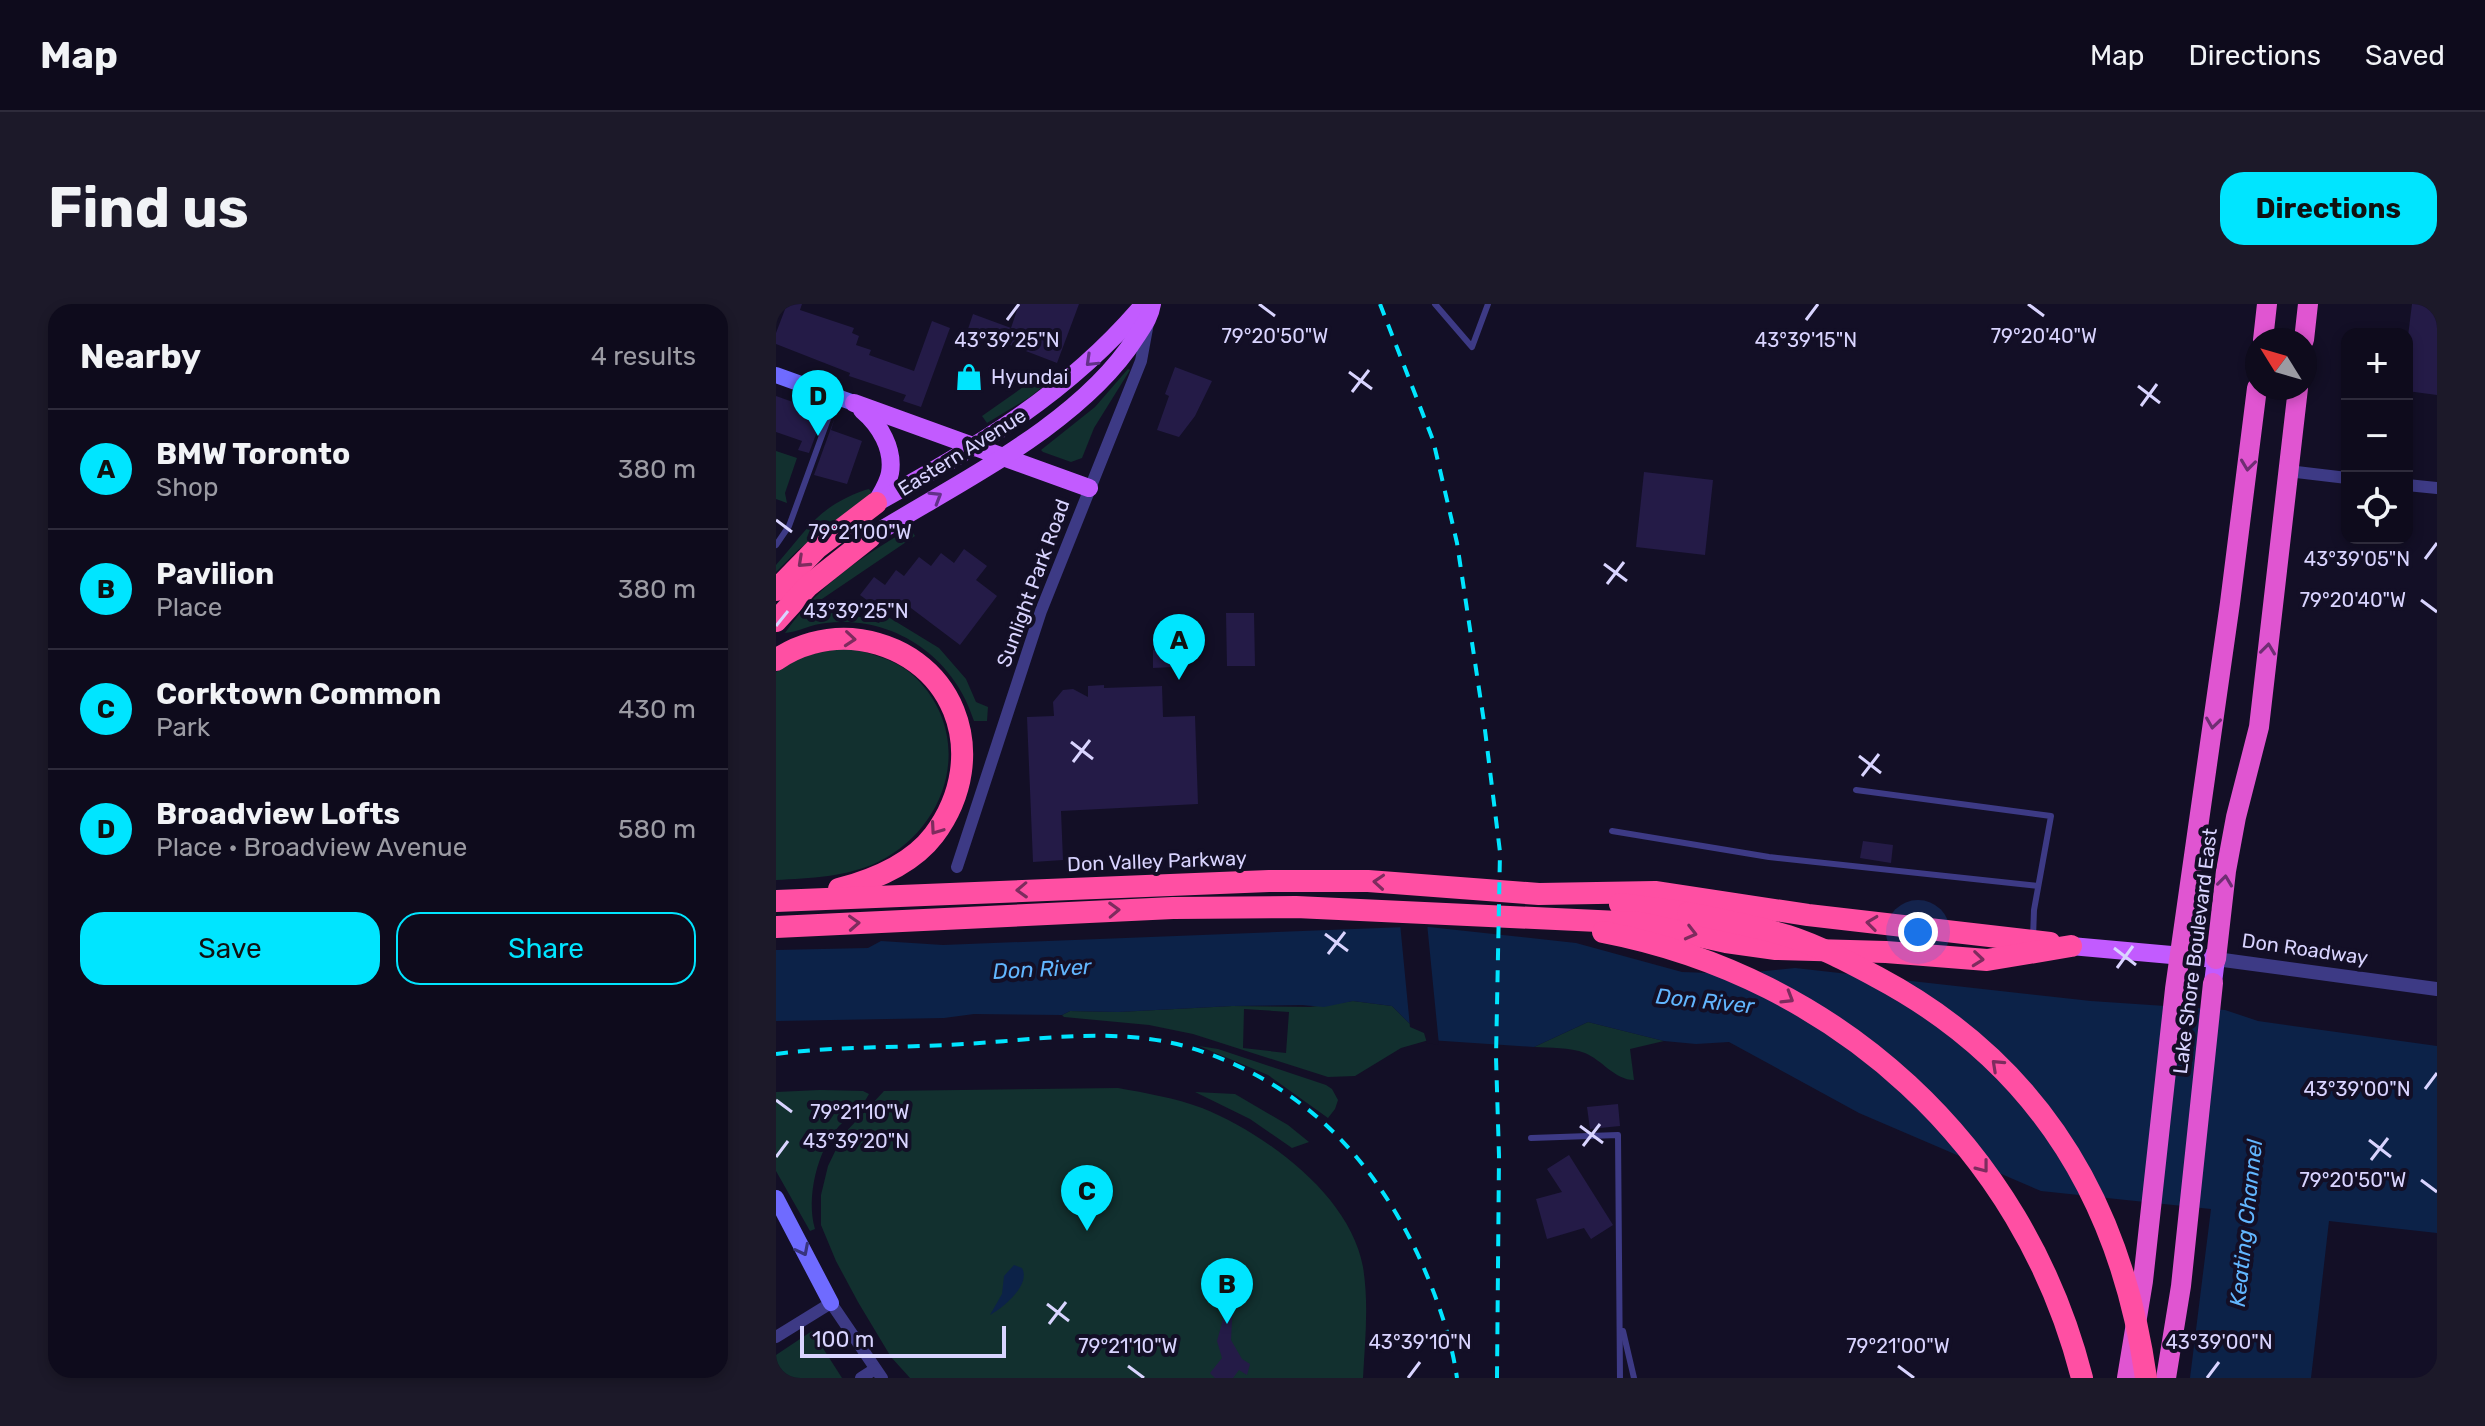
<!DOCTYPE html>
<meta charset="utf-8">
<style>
:root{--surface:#0e0b1c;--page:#1c1929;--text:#f1f3f6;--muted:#9b9ba3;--line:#2e2b3b;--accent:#00e5ff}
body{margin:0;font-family:Rubik,sans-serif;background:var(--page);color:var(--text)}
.controls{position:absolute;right:24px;top:24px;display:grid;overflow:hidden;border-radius:16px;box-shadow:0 4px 12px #0003}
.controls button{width:72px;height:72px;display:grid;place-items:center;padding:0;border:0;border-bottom:2px solid var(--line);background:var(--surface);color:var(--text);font:40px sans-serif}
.compass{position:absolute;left:1469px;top:24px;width:72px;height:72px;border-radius:50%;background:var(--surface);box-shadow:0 4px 12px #0003;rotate:307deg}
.scale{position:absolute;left:24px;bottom:20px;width:206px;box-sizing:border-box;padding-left:8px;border:4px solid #d9d4ff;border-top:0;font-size:22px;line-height:28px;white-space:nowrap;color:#d9d4ff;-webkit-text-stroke:6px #130f26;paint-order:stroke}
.you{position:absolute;left:1142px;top:628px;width:28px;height:28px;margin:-20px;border:6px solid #fff;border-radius:50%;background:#1a73e8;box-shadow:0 0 0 12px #1a73e833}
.badge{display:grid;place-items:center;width:52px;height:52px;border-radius:50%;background:var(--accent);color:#111;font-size:26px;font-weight:700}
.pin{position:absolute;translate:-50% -66px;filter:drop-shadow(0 2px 4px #0008)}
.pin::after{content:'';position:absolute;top:42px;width:28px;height:24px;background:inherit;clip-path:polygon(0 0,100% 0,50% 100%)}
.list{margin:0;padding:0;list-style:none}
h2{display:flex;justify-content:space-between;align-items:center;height:104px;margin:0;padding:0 32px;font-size:34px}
h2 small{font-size:26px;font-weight:400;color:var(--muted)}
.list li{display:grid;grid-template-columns:52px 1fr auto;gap:24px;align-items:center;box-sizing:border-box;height:120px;padding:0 32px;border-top:2px solid var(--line)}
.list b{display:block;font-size:30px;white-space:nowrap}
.list p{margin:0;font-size:26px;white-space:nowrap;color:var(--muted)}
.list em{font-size:26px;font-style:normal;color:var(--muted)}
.actions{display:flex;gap:16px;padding:24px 32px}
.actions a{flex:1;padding:18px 0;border:2px solid var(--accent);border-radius:24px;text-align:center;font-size:28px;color:var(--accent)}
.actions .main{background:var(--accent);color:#111}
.icon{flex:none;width:44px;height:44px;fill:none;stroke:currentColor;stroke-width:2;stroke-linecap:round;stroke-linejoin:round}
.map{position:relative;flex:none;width:1661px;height:1074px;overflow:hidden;border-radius:24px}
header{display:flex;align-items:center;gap:48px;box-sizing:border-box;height:112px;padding:0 40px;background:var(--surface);border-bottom:2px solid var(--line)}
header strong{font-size:38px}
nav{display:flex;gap:44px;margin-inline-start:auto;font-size:28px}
.intro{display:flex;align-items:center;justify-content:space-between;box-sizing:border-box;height:192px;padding:0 48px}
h1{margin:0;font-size:56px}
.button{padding:20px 36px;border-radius:24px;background:var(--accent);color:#111;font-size:28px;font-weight:700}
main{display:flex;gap:48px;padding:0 48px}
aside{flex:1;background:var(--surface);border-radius:24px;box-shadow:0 4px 12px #0003}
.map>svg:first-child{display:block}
.green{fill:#12302f;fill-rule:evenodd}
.water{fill:#0c2248}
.pier{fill:#130f26}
.building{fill:#241b47}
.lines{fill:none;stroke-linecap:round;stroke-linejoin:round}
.service{stroke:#3d3a85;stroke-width:6}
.minor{stroke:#3d3a85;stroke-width:12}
.tertiary{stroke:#3d3a85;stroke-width:14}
.secondary{stroke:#6f6bff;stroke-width:16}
.primary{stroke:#c25bff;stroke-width:18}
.trunk{stroke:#e055d1;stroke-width:20}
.motorway{stroke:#ff4fa3;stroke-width:22}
.rail{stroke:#00e5ff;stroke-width:4;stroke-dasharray:12 10;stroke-linecap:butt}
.motorway-bridge{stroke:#ff4fa3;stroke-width:22}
.oneway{stroke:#623188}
.oneway2{stroke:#6f2e73}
.oneway3{stroke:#7d2c5e}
.oneway4{stroke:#38347d}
.ticks{fill:none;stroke:#d9d4ff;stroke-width:3}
.labels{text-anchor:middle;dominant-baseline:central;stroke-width:8;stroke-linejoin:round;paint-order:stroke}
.poi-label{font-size:20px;fill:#d9d4ff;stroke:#130f26;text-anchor:start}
.street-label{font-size:20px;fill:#d9d4ff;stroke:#130f26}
.water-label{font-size:22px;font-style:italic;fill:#62b6ff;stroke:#130f26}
.ticks-label{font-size:20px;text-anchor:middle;fill:#d9d4ff;stroke:#130f26;stroke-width:8;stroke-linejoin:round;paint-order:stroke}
</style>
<header>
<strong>Map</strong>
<nav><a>Map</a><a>Directions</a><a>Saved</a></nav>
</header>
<div class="intro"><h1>Find us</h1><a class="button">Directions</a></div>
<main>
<aside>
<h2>Nearby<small>4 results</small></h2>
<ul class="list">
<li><span class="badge">A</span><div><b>BMW Toronto</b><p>Shop</p></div><em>380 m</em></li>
<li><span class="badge">B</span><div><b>Pavilion</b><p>Place</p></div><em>380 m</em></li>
<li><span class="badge">C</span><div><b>Corktown Common</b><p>Park</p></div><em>430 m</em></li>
<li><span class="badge">D</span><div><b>Broadview Lofts</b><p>Place · Broadview Avenue</p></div><em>580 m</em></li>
</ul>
<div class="actions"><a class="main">Save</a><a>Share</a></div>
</aside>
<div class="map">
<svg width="1661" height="1074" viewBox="0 0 1661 1074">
<rect width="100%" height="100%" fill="#130f26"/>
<g class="green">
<path d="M352,65L354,66L318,124L306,154L295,158L267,148L265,146L319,103Z"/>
<path d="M270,67L280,72L254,93L211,119L206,112Z"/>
<path d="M0,147L21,154L9,189L11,199L0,195Z"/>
<path d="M89,186L93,185L96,189L22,246L0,268V261C32,225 41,203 89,186Z"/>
<path d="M134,224L139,232L40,299L103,319L109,311L163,344L190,375L200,398L212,403L211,417H198C178,353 118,311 50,319C36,320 22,328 9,329C41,282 86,253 134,224Z"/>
<path d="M73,344C97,350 122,356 140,374C199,433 173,523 102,558C71,573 34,574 0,576V368C22,351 46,347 73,344Z"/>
<path d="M577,697L616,702L633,719L651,726L653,736L625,744L579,772L552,773L417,730L373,721L288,713L286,711L294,707L342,708L456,702L534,703ZM468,705L513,708L510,749L467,744Z"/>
<path d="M812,718L888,737L854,745L858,776C839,776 826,756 809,749C793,743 775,744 758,743Z"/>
<path d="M423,742L442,745L550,781L556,785L562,796L559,805L552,814L492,771Z"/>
<path d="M342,784C370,789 399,794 426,804C490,830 574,891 587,963C593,1000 589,1037 587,1074H134L115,1053L82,998L60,957L45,921V891L52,862L67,831L108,787Z"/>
<path d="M44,786L87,787L93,790C87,802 73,812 63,822C41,847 30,893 39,925L34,927L0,867V788Z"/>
<path d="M419,788L459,790L512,821L533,838L516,844L474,815Z"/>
<path d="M36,1027L66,1074H0V1051Z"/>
</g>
<g class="water">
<path d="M630,623H653L800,639L906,668L961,670L1019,664L1315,697L1449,706L1482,717L1661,742V929L1553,917L1535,1074H1414L1435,905L1265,887L1083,809L953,738L920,740L888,737L812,718L758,743L653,736L651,726L633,719L616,702L577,697L548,703L526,701L456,702L342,708L294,707L286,711L198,710L168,714L0,717V646L92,644L105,637L167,641Z"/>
<path d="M238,961L246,964C255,981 228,1003 214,1011L226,990L228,972Z"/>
</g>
<path class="pier" d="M624,619H651L663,741L651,739L648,729L634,723Z"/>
<g class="building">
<path d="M11,0H26L24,6L78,24L76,29L83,32L80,41L95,46L93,51L138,67L156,17L174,24L145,103L127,97L130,91L73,72L74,69L0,40V29Z"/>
<path d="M243,0H303L281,59L192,25L197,10L235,24Z"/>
<path d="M1636,0H1661V91L1631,87V40Z"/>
<path d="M399,63L436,77L419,112L403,133L381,126L393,92L389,90Z"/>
<path d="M0,92L48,109L33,149L22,146L26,137L0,128Z"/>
<path d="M59,113L55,126L86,137L71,180L38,171Z"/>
<path d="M868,168L937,176L929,251L860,243Z"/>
<path d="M188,245L211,262L200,276L221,292L184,341L123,295L117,304L105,295L99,302L84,291L98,273L109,281L120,266L128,272L143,253L155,262L165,249L178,259Z"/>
<path d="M450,309H478L479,362H451Z"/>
<path d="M377,346H396L397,363L377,364Z"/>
<path d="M328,381V384L386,382L387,413L419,412L422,500L285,507L287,556L257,558L251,413L278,412L277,398L287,386L297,385L312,393V382Z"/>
<path d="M1087,537L1117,541L1115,559L1084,554Z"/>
<path d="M842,800L844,822L814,825L811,803Z"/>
<path d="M793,851L837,921L815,935L808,924L771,935L760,895L786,888L771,865Z"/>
<path d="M452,997H457L455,1036L466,1055L474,1060L471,1071L463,1066L457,1074H439L434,1069L446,1054L441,1037Z"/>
</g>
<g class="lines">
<g class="service">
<path d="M659,0L696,43L712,0"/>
<path d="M0,241L13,222L60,93"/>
<path d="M1080,486L1275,512L1258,606L1257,634"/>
<path d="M836,527L993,553L1262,582"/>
<path d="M755,834L842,831L844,1074"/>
<path d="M847,1027L858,1074"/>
</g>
<g class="minor">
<path d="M1512,167L1571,174"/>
<path d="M1631,181L1661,184"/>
<path d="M181,563L265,307L365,57L372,19"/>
<path d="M0,1033L55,999L106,1074"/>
<path d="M85,1074L99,1065"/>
</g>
<path class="tertiary" d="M1440,655L1661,685"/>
<g class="secondary">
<path d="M0,71L78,99"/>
<path d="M0,894L55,999"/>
</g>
<g class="primary">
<path d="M78,99L313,184"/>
<path d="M86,106C104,121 118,145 114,169C112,180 105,190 100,199"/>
<path d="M100,199C203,141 291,91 368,0"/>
<path d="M94,233C181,179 305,120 360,33C367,22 374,13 376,0"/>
<path d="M1295,642L1440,655L1437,679"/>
</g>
<g class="trunk">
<path d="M1487,36L1491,0"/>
<path d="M1528,36L1532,0"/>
<path d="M1440,655L1450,567L1460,513L1483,423L1522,84"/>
<path d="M1351,1074L1367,977L1399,685L1454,299L1481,84"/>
<path d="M1390,1074L1405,982L1437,679"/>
</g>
<g class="motorway">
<path d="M0,286L41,244L100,199"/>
<path d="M0,317L32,282L94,233"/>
<path d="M0,356C21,341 50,333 76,335C178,345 218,451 158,531C136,560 97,576 63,585"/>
<path d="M0,597L493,577H592L763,590L879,588L1032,611L1274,639"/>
<path d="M844,600L912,609"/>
<path d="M0,623L397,604L520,603L864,619L950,638L1000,645L1110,648L1211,656L1295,642"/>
<path d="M827,628C1061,673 1247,842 1306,1074"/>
</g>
<g class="rail">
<path d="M604,0L657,136L681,239L708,418L724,548L720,753L723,852L721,1074"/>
<path d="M0,750C63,742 125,744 188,740C263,736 338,722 412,743C522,776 595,850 643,953C660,991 675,1032 681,1074"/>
</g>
<path class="motorway-bridge" d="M912,609C945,616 980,622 1012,632C1043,642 1073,658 1101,673C1261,758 1345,897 1370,1074"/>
</g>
<defs><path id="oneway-chevron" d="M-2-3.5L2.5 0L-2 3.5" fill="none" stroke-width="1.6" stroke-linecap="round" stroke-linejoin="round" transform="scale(2)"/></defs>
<g class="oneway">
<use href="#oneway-chevron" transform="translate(315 57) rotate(136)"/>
<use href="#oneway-chevron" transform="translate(160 193) rotate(-31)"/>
</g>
<g class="oneway2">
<use href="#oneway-chevron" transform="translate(1472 161) rotate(97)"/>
<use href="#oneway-chevron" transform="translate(1492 345) rotate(-83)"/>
<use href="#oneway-chevron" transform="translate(1437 419) rotate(98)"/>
<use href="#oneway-chevron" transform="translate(1449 577) rotate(-83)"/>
</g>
<g class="oneway3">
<use href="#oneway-chevron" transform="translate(27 258) rotate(137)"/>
<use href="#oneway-chevron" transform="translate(74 335) rotate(5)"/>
<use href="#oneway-chevron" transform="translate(160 525) rotate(125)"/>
<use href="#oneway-chevron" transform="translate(603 578) rotate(-176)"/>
<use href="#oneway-chevron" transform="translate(246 586) rotate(178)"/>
<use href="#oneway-chevron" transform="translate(338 606) rotate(-2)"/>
<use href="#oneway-chevron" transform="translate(78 619) rotate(-3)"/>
<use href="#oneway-chevron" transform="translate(1096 619) rotate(-173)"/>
<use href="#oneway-chevron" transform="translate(915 629) rotate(14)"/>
<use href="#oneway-chevron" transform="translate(1202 655) rotate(6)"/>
<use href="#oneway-chevron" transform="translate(1012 694) rotate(31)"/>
<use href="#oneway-chevron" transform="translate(1221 761) rotate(-137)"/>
<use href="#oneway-chevron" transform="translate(1207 863) rotate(52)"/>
</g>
<use class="oneway4" href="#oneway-chevron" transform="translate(27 946) rotate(63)"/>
<path class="ticks" d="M483,0L499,12M1252,0L1268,12M231,16L243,0M1030,16L1042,0M573,68L596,85M1362,82L1384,99M576,88L593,66M1365,102L1381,80M0,216L16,228M1649,255L1661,239M828,260L851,277M831,280L848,258M1645,296L1661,308M0,322L12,307M295,438L317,455M1083,452L1105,469M297,458L314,436M1086,472L1103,450M549,630L572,647M1338,644L1360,661M552,650L569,628M1341,664L1357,642M1649,785L1661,769M0,796L16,808M804,822L827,839M1593,836L1615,853M807,842L824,820M0,853L12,837M1595,856L1612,834M1645,876L1661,888M271,1000L293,1017M273,1020L290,998M352,1062L368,1074M1122,1062L1138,1074M632,1074L644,1058M1431,1074L1443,1058"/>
<defs>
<g id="shop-bare" transform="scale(2.16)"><path d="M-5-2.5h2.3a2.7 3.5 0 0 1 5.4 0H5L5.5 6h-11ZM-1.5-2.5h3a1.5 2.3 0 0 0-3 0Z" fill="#00e5ff" stroke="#130f26" stroke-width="2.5" paint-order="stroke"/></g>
</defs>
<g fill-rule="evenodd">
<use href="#shop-bare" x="193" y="73"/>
</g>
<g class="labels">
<g class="poi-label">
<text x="215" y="73">Hyundai</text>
</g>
<g class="street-label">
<text transform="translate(186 148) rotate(-32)">Eastern Avenue</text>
<text transform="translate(257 279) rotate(-70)">Sunlight Park Road</text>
<text transform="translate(381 557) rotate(-2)">Don Valley Parkway</text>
<text transform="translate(1529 645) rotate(8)">Don Roadway</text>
<text transform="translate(1419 647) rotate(-83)">Lake Shore Boulevard East</text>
</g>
<g class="water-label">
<text transform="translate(266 665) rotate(-3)">Don River</text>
<text transform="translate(929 697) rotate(6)">Don River</text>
<text transform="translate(1470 919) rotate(-84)">Keating Channel</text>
</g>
</g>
<g class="ticks-label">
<text x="499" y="39">79°20'50"W</text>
<text x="1268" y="39">79°20'40"W</text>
<text x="231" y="43">43°39'25"N</text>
<text x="1030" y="43">43°39'15"N</text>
<text x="84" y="235">79°21'00"W</text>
<text x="1581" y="262">43°39'05"N</text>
<text x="1577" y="303">79°20'40"W</text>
<text x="80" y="314">43°39'25"N</text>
<text x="1581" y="792">43°39'00"N</text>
<text x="84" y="815">79°21'10"W</text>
<text x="80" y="844">43°39'20"N</text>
<text x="1577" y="883">79°20'50"W</text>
<text x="644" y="1045">43°39'10"N</text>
<text x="1443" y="1045">43°39'00"N</text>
<text x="352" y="1049">79°21'10"W</text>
<text x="1122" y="1049">79°21'00"W</text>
</g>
</svg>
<div class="controls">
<button>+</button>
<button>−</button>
<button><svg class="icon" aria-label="locate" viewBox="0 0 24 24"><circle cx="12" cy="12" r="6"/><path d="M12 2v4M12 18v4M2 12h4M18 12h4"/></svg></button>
</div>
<svg class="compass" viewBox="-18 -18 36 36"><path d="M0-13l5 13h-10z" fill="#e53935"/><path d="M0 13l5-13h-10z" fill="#9b9ba3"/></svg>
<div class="scale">100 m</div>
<div class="you"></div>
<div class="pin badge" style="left:403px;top:376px">A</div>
<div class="pin badge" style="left:451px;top:1020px">B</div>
<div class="pin badge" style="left:311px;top:927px">C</div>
<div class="pin badge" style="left:42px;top:132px">D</div>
</div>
</main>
